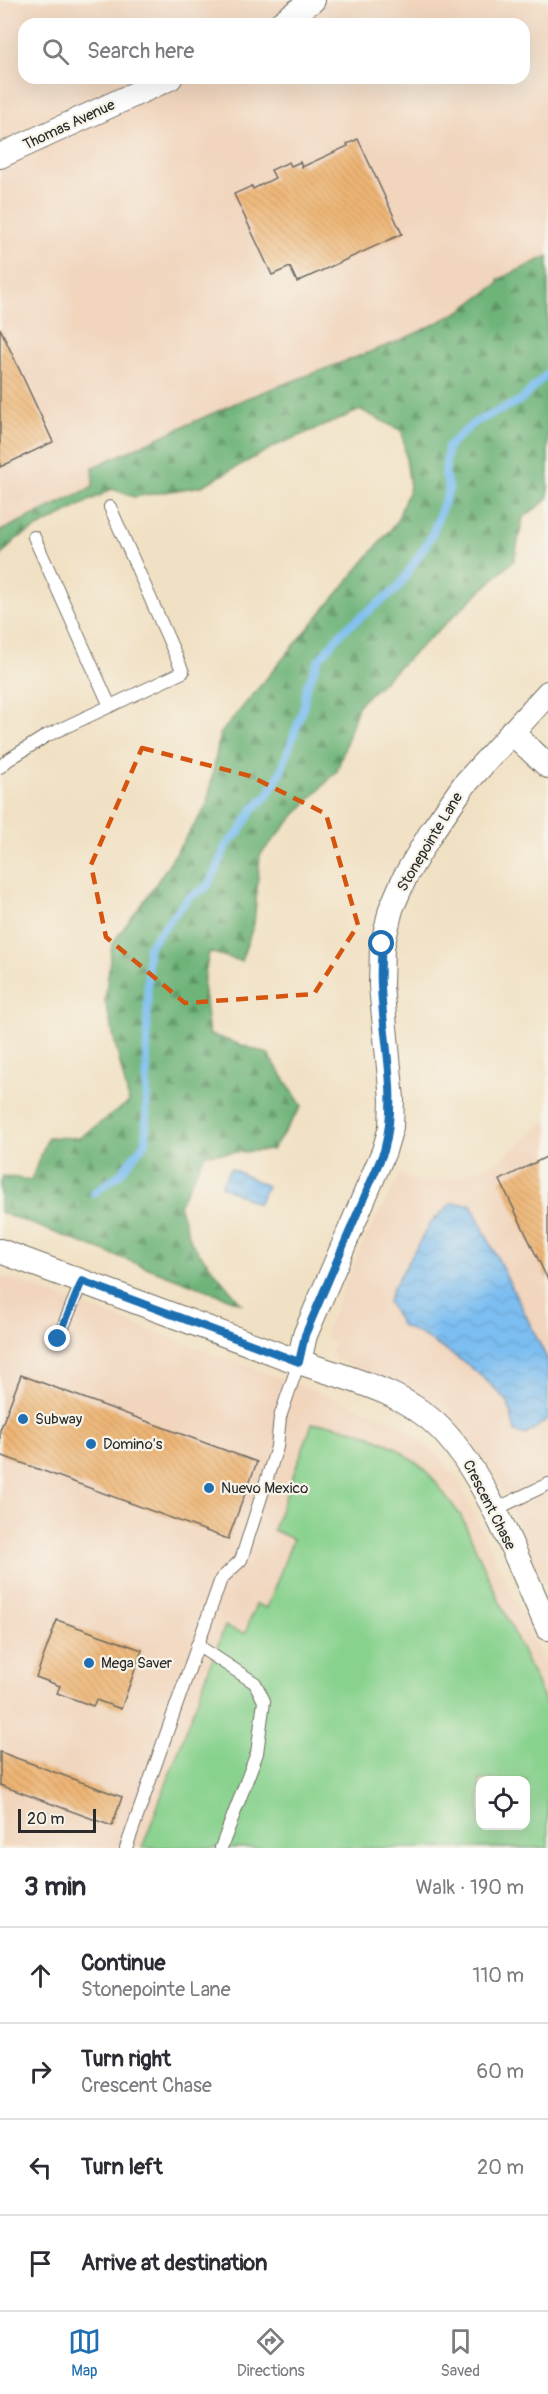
<!DOCTYPE html>
<meta charset="utf-8">
<style>
:root{--surface:#fff;--page:#f2f2f3;--text:#2b2b33;--muted:#7c7c81;--line:#e1e1e2;--accent:#1f6fb2}
body{margin:0;font-family:Pangolin,sans-serif;background:var(--page);color:var(--text)}
.controls{position:absolute;right:18px;bottom:18px;display:grid;overflow:hidden;border-radius:12px;box-shadow:0 6px 24px #0002}
.controls button{width:54px;height:54px;display:grid;place-items:center;padding:0;border:0;border-bottom:2px solid var(--line);background:var(--surface);color:var(--text);font:30px sans-serif}
.scale{position:absolute;left:18px;bottom:15px;width:78px;box-sizing:border-box;padding-left:6px;border:3px solid #2b2b2b;border-top:0;font-size:16px;line-height:21px;white-space:nowrap;color:#2b2b2b;-webkit-text-stroke:4px #f7f3e8;paint-order:stroke}
.stop{position:absolute;width:18px;height:18px;margin:-14px;border:4px solid #1f6fb2;border-radius:50%;background:#fff}
.stop.end{background:#1f6fb2;border-color:#fff;box-shadow:0 2px 6px #0008}
.list{margin:0;padding:0;list-style:none}
h2{display:flex;justify-content:space-between;align-items:center;height:78px;margin:0;padding:0 24px;font-size:26px}
h2 small{font-size:20px;font-weight:400;color:var(--muted)}
.list li{display:grid;grid-template-columns:39px 1fr auto;gap:18px;align-items:center;box-sizing:border-box;height:96px;padding:0 24px;border-top:2px solid var(--line)}
.list b{display:block;font-size:22px;white-space:nowrap}
.list p{margin:0;font-size:20px;white-space:nowrap;color:var(--muted)}
.list em{font-size:20px;font-style:normal;color:var(--muted)}
.icon{flex:none;width:33px;height:33px;fill:none;stroke:currentColor;stroke-width:2;stroke-linecap:round;stroke-linejoin:round}
.map{position:relative;flex:none;width:548px;height:1848px;overflow:hidden}
.search{position:absolute;background:var(--surface);box-shadow:0 6px 24px #0002;left:18px;right:18px;top:18px;height:66px;display:flex;align-items:center;gap:15px;box-sizing:border-box;padding:0 21px;border-radius:18px;color:var(--muted);font-size:22px}
.sheet{height:462px;background:var(--surface)}
nav{display:flex;justify-content:space-around;align-items:center;box-sizing:border-box;height:84px;border-top:2px solid var(--line);background:var(--surface);font-size:16px;color:var(--muted)}
nav a{display:grid;justify-items:center;gap:3px}
nav .on{color:var(--accent)}
.map>svg:first-child{display:block}
.built{fill:#f1d5bd;fill-rule:evenodd}
.green{fill:#88d28e;stroke:#5a7e5c;stroke-width:1.5;fill-rule:evenodd}
.forest{fill:url(#forest-firs);stroke:#4c7052;stroke-width:1.5}
.water{fill:url(#water-waves);stroke:#54748e;stroke-width:1.5}
.lines{fill:none;stroke-linecap:round;stroke-linejoin:round}
.stream{stroke:#7cbef1;stroke-width:8}
.building{fill:url(#building-back-hatch)}
.service-casing{stroke:#706b61;stroke-width:14}
.minor-casing{stroke:#706b61;stroke-width:26}
.service{stroke:#fff;stroke-width:12}
.minor{stroke:#fff;stroke-width:24}
.route{stroke:#1f6fb2;stroke-width:8}
.marked{fill:none;stroke:#d5540f;stroke-width:4.5;stroke-dasharray:12 8;stroke-linejoin:round}
.poi-dot{fill:#1f6fb2;stroke:#f7f3e8;stroke-width:2}
.labels{text-anchor:middle;dominant-baseline:central;stroke-width:4.5;stroke-linejoin:round;paint-order:stroke}
.street-label{font-size:15px;fill:#2b2b2b;stroke:#f7f3e8}
.poi-label{font-size:15px;fill:#2b2b2b;stroke:#f7f3e8;text-anchor:start}
</style>
<div class="map">
<svg width="548" height="1848" viewBox="0 0 548 1848">
<defs>
<pattern id="forest-firs" width="22" height="20" patternUnits="userSpaceOnUse" patternTransform="scale(1.5)"><rect width="22" height="20" fill="#6eb479"/><path d="M5 1l3.5 6h-7zM16 11l3.5 6h-7z" fill="#5b9363"/></pattern>
<pattern id="water-waves" width="16" height="10" patternUnits="userSpaceOnUse" patternTransform="scale(1.5)"><rect width="16" height="10" fill="#7cbef1"/><path d="M0 5q4-4 8 0t8 0" fill="none" stroke="#6ba3cf"/></pattern>
<pattern id="building-back-hatch" width="6" height="6" patternUnits="userSpaceOnUse" patternTransform="scale(1.5)"><rect width="6" height="6" fill="#eeb575"/><path d="M-1 5l2 2M0 0l6 6M5-1l2 2" fill="none" stroke="#cc9c65"/></pattern>
</defs>
<rect width="100%" height="100%" fill="#f7f3e8"/>
<filter id="ink" filterUnits="userSpaceOnUse"><feTurbulence type="fractalNoise" baseFrequency=".0167" numOctaves="2"/><feDisplacementMap in="SourceGraphic" scale="12" xChannelSelector="R" yChannelSelector="G"/><feConvolveMatrix kernelMatrix="1 2 1 2 8 2 1 2 1" color-interpolation-filters="sRGB"/></filter>
<filter id="wash" filterUnits="userSpaceOnUse"><feTurbulence type="fractalNoise" baseFrequency=".008" numOctaves="4" result="noise"/><feDisplacementMap in="SourceGraphic" scale="24" xChannelSelector="R" yChannelSelector="G"/><feGaussianBlur stdDeviation="1.35" result="paint"/><feColorMatrix in="noise" values="0 0 0 0 0 0 0 0 0 0 0 0 0 0 0 0 0 1.4 0 .05"/><feComposite in="paint" operator="in"/></filter>
<g filter="url(#wash)">
<rect width="100%" height="100%" fill="#f1e1c4"/>
<g class="built">
<path d="M0,0H548V256L499,280L500,282L460,311L425,329L394,343L247,398L94,467L93,487L0,531ZM24,24H524V78H24Z"/>
<path d="M548,1120V1591L496,1476L465,1435L420,1397L398,1384L336,1360L331,1351L334,1344L327,1341L326,1330L364,1241L400,1174L419,1183L457,1179L498,1161Z"/>
<path d="M0,1275L363,1409L393,1421L438,1455L459,1481L548,1671V1848H0ZM480,1780H526V1826H480Z"/>
</g>
<path class="green" d="M312,1424H330L358,1431L395,1447L427,1471L461,1516L548,1708V1848H142L225,1626L245,1634L256,1604L267,1608L293,1539L273,1530ZM480,1780H526V1826H480Z"/>
<path class="forest" d="M548,256V499L523,518L514,560L359,704L337,771L295,815L260,855L254,924L241,961L209,952L203,985L209,1034L268,1054L302,1106L272,1150L205,1154L179,1205L192,1244L241,1303L0,1212V1185L3,1176L31,1180L48,1137L79,1138L129,1102L105,1000L112,944L152,890L207,805L220,734L396,523L410,487L402,431L361,410L277,445L202,486L134,497L112,489L16,539L0,557V531L93,487V467L247,398L394,343L425,329L460,311L499,283L498,280Z"/>
<g class="water">
<path d="M230,1168L267,1186L258,1204L221,1186Z"/>
<path d="M452,1203L471,1204L548,1361V1419L526,1435L515,1432L508,1402L489,1383L467,1364L422,1335L402,1326L388,1302L393,1288L431,1222Z"/>
</g>
<g class="lines">
<path class="stream" d="M94,1193L120,1174L146,1141L148,947L188,898L207,887L219,864L226,845L240,831L253,809L267,796L280,774L304,706L306,688L319,659L343,631L398,588L431,537L449,489L445,474L448,446L474,423L521,400L548,373"/>
</g>
<g id="blocks">
<g class="building">
<path d="M358,139L402,234L297,282L290,267L272,275L234,194L252,186L253,189L275,178L271,170L289,162L291,166L300,162L302,167L348,146L347,144Z"/>
<path d="M0,328L53,442L0,467Z"/>
<path d="M548,1156V1280L500,1180Z"/>
<path d="M21,1375L257,1462L228,1539L0,1455V1430Z"/>
<path d="M57,1620L142,1650L121,1709L96,1700L93,1706L57,1693L60,1686L36,1677Z"/>
<path d="M0,1752L122,1797L112,1826L0,1785Z"/>
</g>
</g>
</g>
<g filter="url(#ink)">
<use href="#blocks" fill-opacity="0" stroke="#706b61" stroke-width="1.5"/>
<g class="lines">
<g class="service-casing">
<g id="service">
<path d="M34,537L110,706"/>
<path d="M0,767L8,760L46,736L183,672L110,507"/>
<path d="M58,1339L82,1281"/>
<path d="M494,1510L548,1484"/>
<path d="M197,1645L255,1683L264,1701L257,1753L221,1848"/>
<path d="M126,1848L221,1579L241,1560L277,1447L280,1417L299,1362"/>
</g>
</g>
<g class="minor-casing">
<g id="minor">
<path d="M280,24L313,0"/>
<path d="M0,156L170,78"/>
<path d="M511,732L548,766"/>
<path d="M0,1251C95,1286 190,1322 285,1357C338,1377 400,1387 441,1429C487,1476 520,1567 548,1628"/>
<path d="M299,1362L305,1335L384,1151L391,1127L392,1099L381,986L382,947L391,909L405,877L432,831L464,785L548,693"/>
</g>
</g>
<use href="#service" class="service"/>
<use href="#minor" class="minor"/>
</g>
</g>
<g class="lines" filter="url(#ink)">
<path class="route" d="M58,1339L82,1281L299,1362L305,1335L384,1151C399,1095 383,1043 381,986C380,972 381,958 382,944"/>
</g>
<path class="marked" d="M142,748L250,776L326,814L358,925L314,994L185,1003L106,937L91,865Z"/>
<g class="poi-dot">
<circle cx="23" cy="1419" r="6"/>
<circle cx="91" cy="1444" r="6"/>
<circle cx="209" cy="1488" r="6"/>
<circle cx="89" cy="1663" r="6"/>
</g>
<g class="labels">
<g class="street-label">
<text transform="translate(69 125) rotate(-25)">Thomas Avenue</text>
<text transform="translate(430 842) rotate(-59)">Stonepointe Lane</text>
<text transform="translate(489 1505) rotate(63)">Crescent Chase</text>
</g>
<g class="poi-label">
<text x="35" y="1419">Subway</text>
<text x="103" y="1444">Domino's</text>
<text x="221" y="1488">Nuevo Mexico</text>
<text x="101" y="1663">Mega Saver</text>
</g>
</g>
</svg>
<div class="controls">
<button><svg class="icon" aria-label="locate" viewBox="0 0 24 24"><circle cx="12" cy="12" r="6"/><path d="M12 2v4M12 18v4M2 12h4M18 12h4"/></svg></button>
</div>
<div class="scale">20 m</div>
<div class="stop" style="left:382px;top:944px"></div>
<div class="stop end" style="left:58px;top:1339px"></div>
<div class="search"><svg class="icon" aria-label="search" viewBox="0 0 24 24"><circle cx="10" cy="10" r="6"/><path d="M15 15l6 6"/></svg>Search here</div>
</div>
<section class="sheet">
<h2>3 min<small>Walk · 190 m</small></h2>
<ul class="list">
<li><svg class="icon" aria-label="ahead" viewBox="0 0 24 24"><path d="M12 20V5M6 11l6-6 6 6"/></svg><div><b>Continue</b><p>Stonepointe Lane</p></div><em>110 m</em></li>
<li><svg class="icon" aria-label="right" viewBox="0 0 24 24"><path d="M7 20v-9h11M14 6l5 5-5 5"/></svg><div><b>Turn right</b><p>Crescent Chase</p></div><em>60 m</em></li>
<li><svg class="icon" aria-label="left" viewBox="0 0 24 24"><path d="M17 20v-9H6M10 6l-5 5 5 5"/></svg><div><b>Turn left</b></div><em>20 m</em></li>
<li><svg class="icon" aria-label="arrive" viewBox="0 0 24 24"><path d="M6 21V4h12l-3 4 3 4H6"/></svg><div><b>Arrive at destination</b></div></li>
</ul>
</section>
<nav>
<a class="on"><svg class="icon" aria-label="map" viewBox="0 0 24 24"><path d="M3 6l6-2 6 2 6-2v14l-6 2-6-2-6 2zM9 4v14M15 6v14"/></svg>Map</a>
<a><svg class="icon" aria-label="directions" viewBox="0 0 24 24"><path d="M12 3l9 9-9 9-9-9zM9 14v-3h6M13 9l2 2-2 2"/></svg>Directions</a>
<a><svg class="icon" aria-label="saved" viewBox="0 0 24 24"><path d="M7 4h10v16l-5-4-5 4z"/></svg>Saved</a>
</nav>
